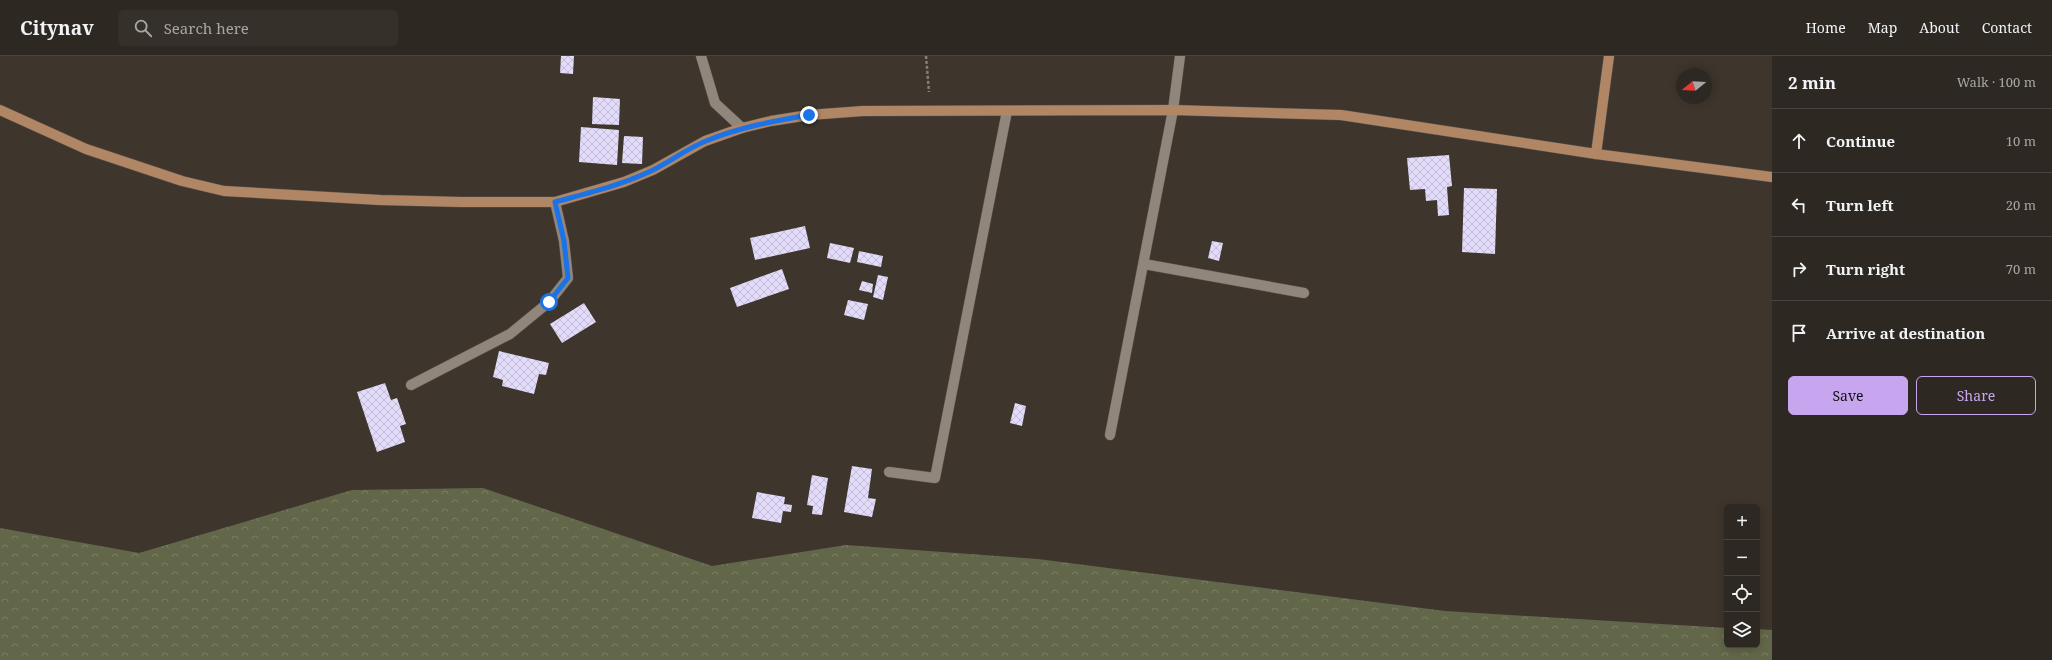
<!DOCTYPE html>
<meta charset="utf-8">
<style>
:root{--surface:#2e2822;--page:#36302a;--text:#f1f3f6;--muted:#a7a6a5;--line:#494440;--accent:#c7a6ef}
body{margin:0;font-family:"Noto Serif",serif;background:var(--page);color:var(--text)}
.controls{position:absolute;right:12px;bottom:12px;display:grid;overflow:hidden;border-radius:6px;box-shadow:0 2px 10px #0003}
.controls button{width:36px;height:36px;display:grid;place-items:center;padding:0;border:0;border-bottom:1px solid var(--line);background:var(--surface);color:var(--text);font:20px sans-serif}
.compass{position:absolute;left:1676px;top:12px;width:36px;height:36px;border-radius:50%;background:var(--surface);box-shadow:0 2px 10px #0003;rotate:252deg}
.stop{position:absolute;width:12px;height:12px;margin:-9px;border:3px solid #1a73e8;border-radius:50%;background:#fff}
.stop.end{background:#1a73e8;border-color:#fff;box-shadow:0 1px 4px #0008}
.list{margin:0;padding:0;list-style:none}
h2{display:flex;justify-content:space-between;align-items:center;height:52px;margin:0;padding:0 16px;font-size:17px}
h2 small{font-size:13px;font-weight:400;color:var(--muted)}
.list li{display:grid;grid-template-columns:26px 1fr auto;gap:12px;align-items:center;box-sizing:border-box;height:64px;padding:0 16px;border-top:1px solid var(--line)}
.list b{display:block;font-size:15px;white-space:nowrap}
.list em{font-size:13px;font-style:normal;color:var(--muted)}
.actions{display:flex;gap:8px;padding:12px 16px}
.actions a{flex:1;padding:9px 0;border:1px solid var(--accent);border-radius:6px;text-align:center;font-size:14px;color:var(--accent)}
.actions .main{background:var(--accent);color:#111}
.icon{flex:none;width:22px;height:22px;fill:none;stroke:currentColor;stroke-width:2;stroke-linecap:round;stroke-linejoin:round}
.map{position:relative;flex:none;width:1772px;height:604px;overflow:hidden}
header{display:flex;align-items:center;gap:24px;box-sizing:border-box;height:56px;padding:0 20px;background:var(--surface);border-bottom:1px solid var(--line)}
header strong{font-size:19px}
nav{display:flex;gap:22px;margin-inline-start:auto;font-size:14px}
.search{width:280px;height:36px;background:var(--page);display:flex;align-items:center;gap:10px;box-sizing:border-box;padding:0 14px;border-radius:6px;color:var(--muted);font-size:15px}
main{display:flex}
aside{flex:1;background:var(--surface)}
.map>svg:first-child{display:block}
.forest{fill:url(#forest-crowns)}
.building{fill:url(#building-cross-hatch)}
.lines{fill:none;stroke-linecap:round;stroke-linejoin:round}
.lane-casing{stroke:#5c544d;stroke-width:11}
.street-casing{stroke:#5c544d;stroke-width:11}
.secondary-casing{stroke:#5c544d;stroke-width:11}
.path{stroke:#867f77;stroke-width:2.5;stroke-dasharray:3 2;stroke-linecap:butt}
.lane{stroke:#90867c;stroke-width:10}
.street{stroke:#90867c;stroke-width:10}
.secondary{stroke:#b08665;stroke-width:10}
.route{stroke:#1a73e8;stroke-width:5}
</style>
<header>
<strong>Citynav</strong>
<div class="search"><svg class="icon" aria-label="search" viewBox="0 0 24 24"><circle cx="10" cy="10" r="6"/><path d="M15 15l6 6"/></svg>Search here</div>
<nav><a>Home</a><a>Map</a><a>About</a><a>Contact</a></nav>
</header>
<main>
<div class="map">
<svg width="1772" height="604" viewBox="0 0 1772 604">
<defs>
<pattern id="forest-crowns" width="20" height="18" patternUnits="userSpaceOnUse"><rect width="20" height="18" fill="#63674a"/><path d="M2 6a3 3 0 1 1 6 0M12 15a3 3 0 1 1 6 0" fill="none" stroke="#797d64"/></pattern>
<pattern id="building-cross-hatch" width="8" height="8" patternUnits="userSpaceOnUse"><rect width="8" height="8" fill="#e2dbfa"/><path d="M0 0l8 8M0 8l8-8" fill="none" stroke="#c3bdd5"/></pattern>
</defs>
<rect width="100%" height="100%" fill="#3e362d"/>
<path class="forest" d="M483,432L712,510L846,489L1038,503L1445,555L1727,572V589H1757V573L1772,574V604H0V472L139,497L352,434Z"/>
<g class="building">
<path d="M561,0H574L573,18L560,17Z"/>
<path d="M593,41L620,43L619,69L592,68Z"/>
<path d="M581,71L619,74L617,109L579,106Z"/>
<path d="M624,80L643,81L642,108L622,107Z"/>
<path d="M1449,99L1452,130L1447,131L1449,159L1438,160L1437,144L1426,145L1425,133L1410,134L1407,102Z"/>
<path d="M1464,132L1497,133L1495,198L1462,196Z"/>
<path d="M805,170L810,192L755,204L750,182Z"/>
<path d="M1212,185L1223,187L1219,205L1208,202Z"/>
<path d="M830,187L854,192L850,207L827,202Z"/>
<path d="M859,195L883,200L881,211L857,206Z"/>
<path d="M782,213L789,233L737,251L730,232Z"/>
<path d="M878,219L888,221L883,244L873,241Z"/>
<path d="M862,225L873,228L872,237L859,234Z"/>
<path d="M848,244L868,248L864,264L844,259Z"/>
<path d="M584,247L596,266L562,287L550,268Z"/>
<path d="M499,295L549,307L546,319L539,318L534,338L502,330L503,324L493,321Z"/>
<path d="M385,327L391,344L397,342L406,368L400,370L405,386L377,396L357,336Z"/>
<path d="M1015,347L1026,350L1022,370L1010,367Z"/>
<path d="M852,410L872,413L868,442L876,443L872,461L844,456Z"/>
<path d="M812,419L828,422L822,459L812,458L813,450L807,449Z"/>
<path d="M757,436L785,441L784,448L792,449L791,456L783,455L781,467L752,462Z"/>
</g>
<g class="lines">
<g class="lane-casing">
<path id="lane" d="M701,0L715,47L742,72"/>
</g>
<g class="street-casing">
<g id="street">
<path d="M1144,208L1304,237"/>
<path d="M411,329L510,278L549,246L568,222L564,185L555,146"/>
<path d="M1110,379L1173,54L1180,0"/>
<path d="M889,416L935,422L1007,55"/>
</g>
</g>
<g class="secondary-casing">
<g id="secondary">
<path d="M0,54L86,93L182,125L224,135L380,144L461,146H555L624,126L653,114L705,85L742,72L771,65L809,59L863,55L1173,54L1341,59L1596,98L1772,121"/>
<path d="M1596,98L1609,0"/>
</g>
</g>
<path class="path" d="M926,0L929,36"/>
<use href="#lane" class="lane"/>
<use href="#street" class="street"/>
<use href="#secondary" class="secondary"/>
</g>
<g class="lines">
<path class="route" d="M549,246L568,222L564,185L555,146C588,137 622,129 653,114C671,105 688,92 706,85C740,71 774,65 809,59"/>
</g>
</svg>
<div class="controls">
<button>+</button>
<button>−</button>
<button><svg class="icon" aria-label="locate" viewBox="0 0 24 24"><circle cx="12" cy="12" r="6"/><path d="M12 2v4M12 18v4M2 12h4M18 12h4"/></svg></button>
<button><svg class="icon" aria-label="layers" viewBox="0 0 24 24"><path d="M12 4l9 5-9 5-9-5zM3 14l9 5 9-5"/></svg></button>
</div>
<svg class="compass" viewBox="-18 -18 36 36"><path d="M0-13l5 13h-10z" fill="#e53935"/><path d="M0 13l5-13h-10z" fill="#a7a6a5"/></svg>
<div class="stop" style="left:549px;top:246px"></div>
<div class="stop end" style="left:809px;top:59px"></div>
</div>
<aside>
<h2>2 min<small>Walk · 100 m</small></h2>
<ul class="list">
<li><svg class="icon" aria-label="ahead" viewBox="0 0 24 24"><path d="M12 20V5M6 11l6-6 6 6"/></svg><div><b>Continue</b></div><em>10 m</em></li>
<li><svg class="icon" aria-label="left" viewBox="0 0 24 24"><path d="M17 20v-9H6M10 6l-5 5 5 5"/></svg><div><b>Turn left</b></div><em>20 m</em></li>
<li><svg class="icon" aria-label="right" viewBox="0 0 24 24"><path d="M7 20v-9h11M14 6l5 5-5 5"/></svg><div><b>Turn right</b></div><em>70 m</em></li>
<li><svg class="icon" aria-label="arrive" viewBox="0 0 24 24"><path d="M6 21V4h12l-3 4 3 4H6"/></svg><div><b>Arrive at destination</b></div></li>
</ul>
<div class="actions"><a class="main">Save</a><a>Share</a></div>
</aside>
</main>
